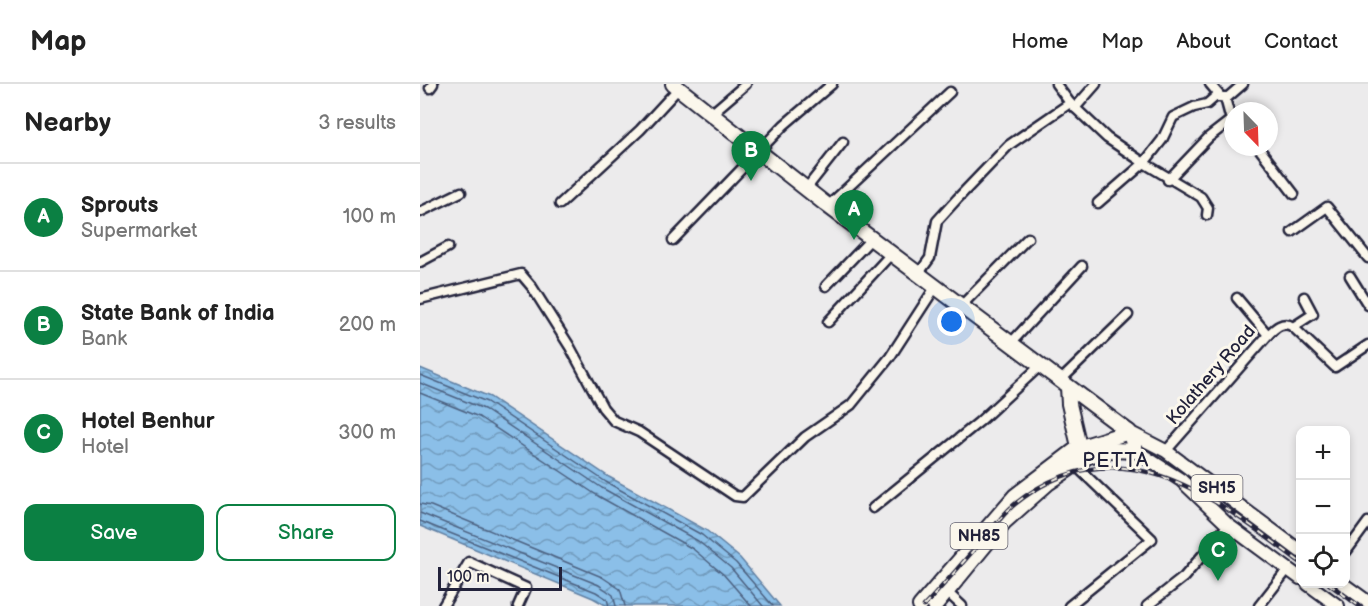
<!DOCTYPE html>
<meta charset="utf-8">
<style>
:root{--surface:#fff;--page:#f6f6f6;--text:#222;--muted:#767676;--line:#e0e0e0;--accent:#0b8043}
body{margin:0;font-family:"Balsamiq Sans",sans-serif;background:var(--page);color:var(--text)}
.controls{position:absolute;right:18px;bottom:18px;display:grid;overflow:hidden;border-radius:12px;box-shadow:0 3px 9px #0003}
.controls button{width:54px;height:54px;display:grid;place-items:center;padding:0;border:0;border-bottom:2px solid var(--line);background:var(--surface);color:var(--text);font:30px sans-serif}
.compass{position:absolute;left:804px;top:18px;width:54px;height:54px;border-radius:50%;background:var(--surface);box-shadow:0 3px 9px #0003;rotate:157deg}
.scale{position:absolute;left:18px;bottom:15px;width:124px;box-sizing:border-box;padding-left:6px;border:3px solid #22223b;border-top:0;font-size:16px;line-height:21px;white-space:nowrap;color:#22223b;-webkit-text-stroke:4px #fbf7ec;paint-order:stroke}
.you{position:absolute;left:532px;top:238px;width:21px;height:21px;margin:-15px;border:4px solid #fff;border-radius:50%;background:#1a73e8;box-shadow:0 0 0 9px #1a73e833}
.badge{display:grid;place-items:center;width:39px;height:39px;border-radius:50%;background:var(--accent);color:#fff;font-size:20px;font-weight:700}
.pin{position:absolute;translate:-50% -50px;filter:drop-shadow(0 2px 3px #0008)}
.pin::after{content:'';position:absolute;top:32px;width:21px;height:18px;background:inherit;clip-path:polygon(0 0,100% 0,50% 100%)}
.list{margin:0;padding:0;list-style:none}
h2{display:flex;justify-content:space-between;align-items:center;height:78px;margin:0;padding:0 24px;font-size:26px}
h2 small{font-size:20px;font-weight:400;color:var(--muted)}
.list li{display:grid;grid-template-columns:39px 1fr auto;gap:18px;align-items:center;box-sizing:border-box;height:108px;padding:0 24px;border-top:2px solid var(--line)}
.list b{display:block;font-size:22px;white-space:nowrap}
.list p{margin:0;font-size:20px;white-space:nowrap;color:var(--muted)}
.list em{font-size:20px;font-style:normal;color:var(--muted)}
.actions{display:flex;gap:12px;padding:18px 24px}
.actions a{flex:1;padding:14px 0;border:2px solid var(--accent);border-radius:12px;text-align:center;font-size:21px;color:var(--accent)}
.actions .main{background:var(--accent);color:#fff}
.icon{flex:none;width:33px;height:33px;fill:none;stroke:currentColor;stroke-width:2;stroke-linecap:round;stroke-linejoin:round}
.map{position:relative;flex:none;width:948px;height:522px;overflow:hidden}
header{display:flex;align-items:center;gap:36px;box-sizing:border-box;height:84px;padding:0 30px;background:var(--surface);border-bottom:2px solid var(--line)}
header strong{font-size:28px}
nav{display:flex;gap:33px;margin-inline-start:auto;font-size:21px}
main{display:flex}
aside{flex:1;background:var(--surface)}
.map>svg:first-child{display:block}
.water{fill:url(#water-waves);stroke:#6180a3;stroke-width:1.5}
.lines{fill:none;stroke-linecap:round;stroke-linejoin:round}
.shore{stroke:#4c6180;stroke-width:1.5}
.minor-casing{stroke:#22223b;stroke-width:13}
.primary-casing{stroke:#22223b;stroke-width:16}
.trunk-casing{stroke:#22223b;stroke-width:18}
.minor{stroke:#fbf7ec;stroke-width:8}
.primary{stroke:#fbf7ec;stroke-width:12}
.trunk{stroke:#fbf7ec;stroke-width:14}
.rail-casing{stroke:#22223b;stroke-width:4.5}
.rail{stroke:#fbf7ec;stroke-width:2;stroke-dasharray:7;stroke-linecap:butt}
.labels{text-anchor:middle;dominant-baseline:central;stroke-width:6;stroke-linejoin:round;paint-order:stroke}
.shield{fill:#fbf7ec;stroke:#636270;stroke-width:1.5}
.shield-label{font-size:16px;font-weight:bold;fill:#22223b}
.street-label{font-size:18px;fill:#22223b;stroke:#fbf7ec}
.neighbourhood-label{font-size:20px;letter-spacing:1.5px;fill:#22223b;stroke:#fbf7ec}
</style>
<header>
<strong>Map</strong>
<nav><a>Home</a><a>Map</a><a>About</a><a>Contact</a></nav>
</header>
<main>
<aside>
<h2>Nearby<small>3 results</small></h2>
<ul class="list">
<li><span class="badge">A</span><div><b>Sprouts</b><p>Supermarket</p></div><em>100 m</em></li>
<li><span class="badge">B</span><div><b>State Bank of India</b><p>Bank</p></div><em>200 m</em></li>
<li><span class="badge">C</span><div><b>Hotel Benhur</b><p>Hotel</p></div><em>300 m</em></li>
</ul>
<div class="actions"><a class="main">Save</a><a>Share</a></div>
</aside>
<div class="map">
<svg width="948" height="522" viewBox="0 0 948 522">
<defs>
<pattern id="water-waves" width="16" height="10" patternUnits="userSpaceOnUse" patternTransform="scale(1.5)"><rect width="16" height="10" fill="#8bbfe8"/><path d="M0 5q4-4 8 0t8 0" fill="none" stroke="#719bbd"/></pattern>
</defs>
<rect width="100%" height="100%" fill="#ecebec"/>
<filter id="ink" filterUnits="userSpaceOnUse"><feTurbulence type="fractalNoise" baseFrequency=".0167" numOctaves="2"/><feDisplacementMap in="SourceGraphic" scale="12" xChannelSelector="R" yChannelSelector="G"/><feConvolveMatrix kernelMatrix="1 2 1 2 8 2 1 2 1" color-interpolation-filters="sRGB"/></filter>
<g filter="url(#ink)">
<path class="water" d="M0,284L70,313L189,393L286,446L320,474L360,522H187L173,514L0,442Z"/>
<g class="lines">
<g class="shore">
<path d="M0,291L67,318L186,398L282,451L316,479L353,522"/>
<path d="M0,299L64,325L182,404L278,457L311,484L343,522"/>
<path d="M0,309L59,333L178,412L273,465L304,491L331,522"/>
<path d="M0,420L11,422L182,493L200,505L205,522"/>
<path d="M0,429L179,501L193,511L196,522"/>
<path d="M0,437L176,508L187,515L189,522"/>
</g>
<g class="minor-casing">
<g id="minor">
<path d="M790,0L801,13"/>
<path d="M10,4L13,0"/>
<path d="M650,19L687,54L724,79L678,119"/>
<path d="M655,24L676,0"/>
<path d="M291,30L326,0"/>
<path d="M838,63L874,110"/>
<path d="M748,96L789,53L811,36L805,14"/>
<path d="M386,105L423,58"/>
<path d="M140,120L220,46L258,5"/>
<path d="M408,122L530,8"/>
<path d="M0,128L41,108"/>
<path d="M787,131L788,124L781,113L724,79L742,56L753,33L774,23L787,20L795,13H808L823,0"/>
<path d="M872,148L907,123L948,174"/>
<path d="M253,156L364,41L412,0"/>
<path d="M0,178L28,163"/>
<path d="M499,189L510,174L517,137L537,115L589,61L650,19L636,0"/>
<path d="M930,192L948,221"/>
<path d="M406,202L452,154"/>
<path d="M817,214L848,251"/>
<path d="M0,215L101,190L112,203L150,263L183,324L194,337L219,348L315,412L323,413L385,353L431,321L470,273L516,202"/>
<path d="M542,221L608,154"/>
<path d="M408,238L472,169"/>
<path d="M873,243L893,230L884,213"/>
<path d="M590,260L662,182"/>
<path d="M640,297L708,231"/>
<path d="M746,367L848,251C855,244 863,236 873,243L915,283L948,261"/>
<path d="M453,424L559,338L620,282"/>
<path d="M926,468L948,438"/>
<path d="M527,508L542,522"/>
<path d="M23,522L49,478L106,504L98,522"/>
<path d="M649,522L732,455L655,381"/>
<path d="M727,522L764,493L808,441"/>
<path d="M839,522L868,485"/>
</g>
</g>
<g class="primary-casing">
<g id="primary">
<path d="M709,348L746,367L880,467"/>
<path d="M716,367L761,396L808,441L880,494"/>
<path d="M888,500L918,522"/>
<path d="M923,500L948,518"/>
</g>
</g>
<g class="trunk-casing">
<g id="trunk">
<path d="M253,0L408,122L709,348L716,367L692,366L668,372L628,399L584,438L515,522"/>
<path d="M648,303L649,320L661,371"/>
<path d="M500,522L595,412L658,364L709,348"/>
</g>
</g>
<use href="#minor" class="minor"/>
<use href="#primary" class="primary"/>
<use href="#trunk" class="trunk"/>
<g class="rail-casing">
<g id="rail">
<path d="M909,500L939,522"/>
<path d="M504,522C526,499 546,474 568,450C576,440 585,428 595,420C700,336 795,414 880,478"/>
</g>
</g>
<use href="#rail" class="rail"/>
</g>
</g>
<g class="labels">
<g class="shield">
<rect x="771.5" y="391" width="51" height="26" rx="4.5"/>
<rect x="530.5" y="439" width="57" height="26" rx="4.5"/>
</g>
<g class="shield-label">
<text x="797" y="404">SH15</text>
<text x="559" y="452">NH85</text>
</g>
<g class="street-label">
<text transform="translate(791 291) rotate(-49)">Kolathery Road</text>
</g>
<g class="neighbourhood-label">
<text x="696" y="377">PETTA</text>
</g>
</g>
</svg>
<div class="controls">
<button>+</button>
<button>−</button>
<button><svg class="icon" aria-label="locate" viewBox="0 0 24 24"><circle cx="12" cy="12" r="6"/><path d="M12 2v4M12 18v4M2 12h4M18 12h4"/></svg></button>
</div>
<svg class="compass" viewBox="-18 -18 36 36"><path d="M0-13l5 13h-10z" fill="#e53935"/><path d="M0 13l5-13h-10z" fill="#767676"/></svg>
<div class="scale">100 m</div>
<div class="you"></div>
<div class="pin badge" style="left:434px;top:156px">A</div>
<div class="pin badge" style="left:331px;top:97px">B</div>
<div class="pin badge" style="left:798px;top:497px">C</div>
</div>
</main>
